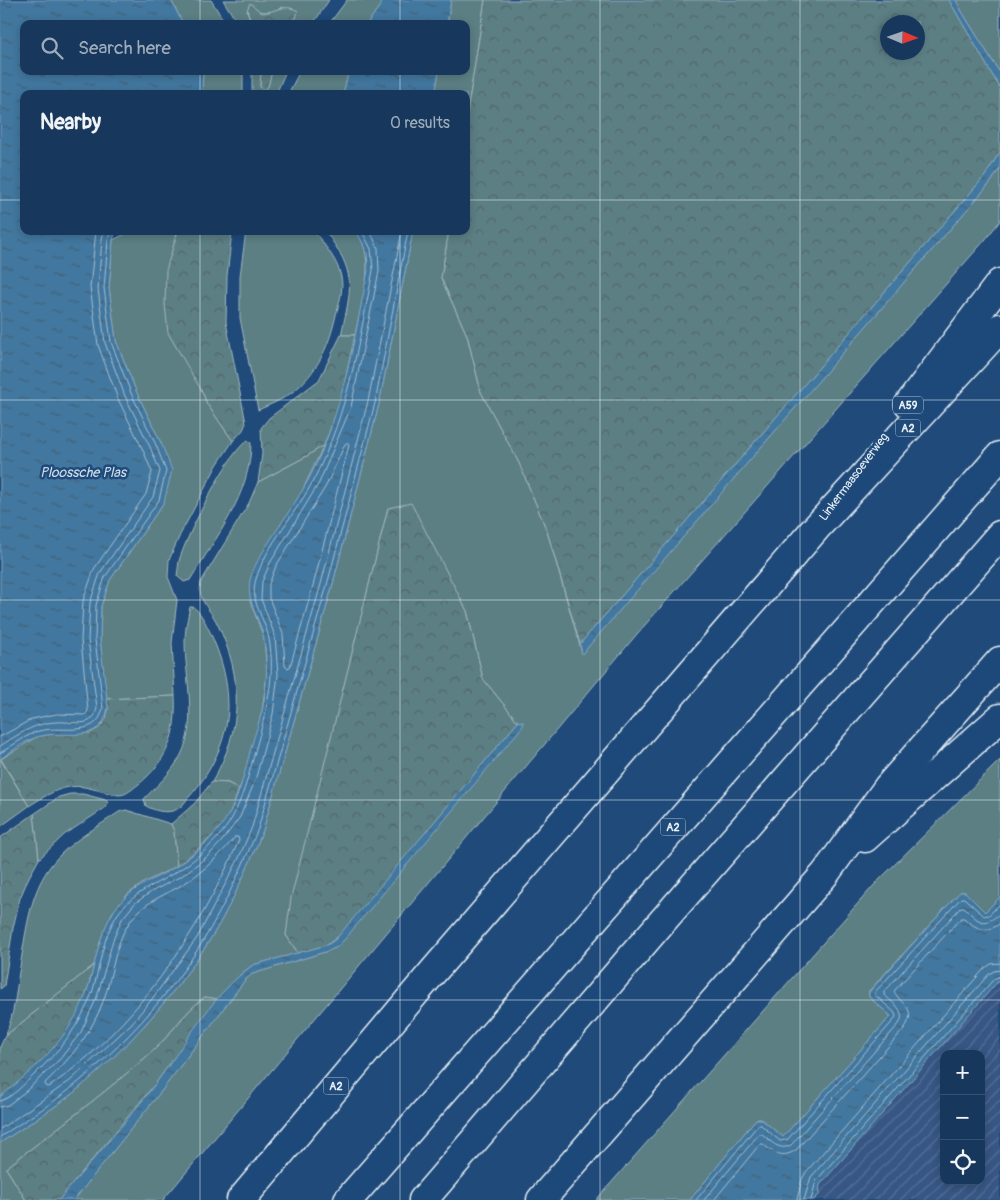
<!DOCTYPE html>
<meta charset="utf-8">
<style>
:root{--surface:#17385c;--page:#244365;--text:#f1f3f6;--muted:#9eacbb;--line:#365272}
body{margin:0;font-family:Pangolin,sans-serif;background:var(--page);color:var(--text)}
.controls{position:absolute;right:15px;bottom:15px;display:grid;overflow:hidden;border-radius:10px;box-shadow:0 2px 8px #0003}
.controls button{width:45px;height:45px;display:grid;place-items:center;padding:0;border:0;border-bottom:1px solid var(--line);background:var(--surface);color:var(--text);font:25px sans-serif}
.compass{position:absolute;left:880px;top:15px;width:45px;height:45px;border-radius:50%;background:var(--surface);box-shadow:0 2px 8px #0003;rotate:92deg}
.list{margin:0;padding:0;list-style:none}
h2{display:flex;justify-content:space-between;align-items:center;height:65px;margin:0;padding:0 20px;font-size:21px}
h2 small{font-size:16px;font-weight:400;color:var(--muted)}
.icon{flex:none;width:28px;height:28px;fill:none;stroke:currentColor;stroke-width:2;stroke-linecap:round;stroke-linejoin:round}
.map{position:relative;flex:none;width:1000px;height:1200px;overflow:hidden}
.search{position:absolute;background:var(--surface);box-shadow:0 2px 8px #0003;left:20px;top:20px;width:450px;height:55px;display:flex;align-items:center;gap:12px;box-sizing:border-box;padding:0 18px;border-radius:10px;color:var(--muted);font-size:19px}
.panel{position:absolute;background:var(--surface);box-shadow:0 2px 8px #0003;left:20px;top:90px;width:450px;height:145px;border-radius:10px}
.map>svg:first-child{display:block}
.industrial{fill:url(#industrial-furrows);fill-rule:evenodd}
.green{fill:#5c7f84;stroke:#a2b8be}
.forest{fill:url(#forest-crowns);stroke:#a2b8be;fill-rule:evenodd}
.water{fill:url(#water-ripples);stroke:#84a8c3}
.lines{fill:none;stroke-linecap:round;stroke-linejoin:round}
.shore{stroke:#a6c0d4;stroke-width:1}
.highway-casing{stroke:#e8f1f8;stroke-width:31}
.highway{stroke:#1f4a7a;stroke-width:28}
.grid{fill:none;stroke:#e8f1f8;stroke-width:1;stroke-opacity:0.55}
.labels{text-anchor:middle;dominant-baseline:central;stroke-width:5;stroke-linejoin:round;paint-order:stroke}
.shield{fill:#1f4a7a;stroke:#acbfd2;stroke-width:1}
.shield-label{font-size:11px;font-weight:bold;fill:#e8f1f8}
.street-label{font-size:12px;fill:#e8f1f8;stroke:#1f4a7a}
.water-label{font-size:14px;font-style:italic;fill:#cfdfeb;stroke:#1f4a7a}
</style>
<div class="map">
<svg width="1000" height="1200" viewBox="0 0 1000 1200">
<defs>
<pattern id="industrial-furrows" width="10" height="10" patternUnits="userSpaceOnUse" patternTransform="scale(1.25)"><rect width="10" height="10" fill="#375784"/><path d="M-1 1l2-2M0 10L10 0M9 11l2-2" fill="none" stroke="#547096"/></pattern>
<pattern id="forest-crowns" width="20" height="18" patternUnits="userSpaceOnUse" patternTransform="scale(1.25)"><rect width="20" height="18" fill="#5c7f84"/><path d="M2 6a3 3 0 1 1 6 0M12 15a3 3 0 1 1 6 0" fill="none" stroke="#52666a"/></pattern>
<pattern id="water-ripples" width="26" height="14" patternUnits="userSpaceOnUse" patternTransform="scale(1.25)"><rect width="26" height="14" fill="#42779f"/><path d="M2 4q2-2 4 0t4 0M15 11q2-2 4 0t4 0" fill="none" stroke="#446074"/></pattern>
</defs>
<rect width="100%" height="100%" fill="#1f4a7a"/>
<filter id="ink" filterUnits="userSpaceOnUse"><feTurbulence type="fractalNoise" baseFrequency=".02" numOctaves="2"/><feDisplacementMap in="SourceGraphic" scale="10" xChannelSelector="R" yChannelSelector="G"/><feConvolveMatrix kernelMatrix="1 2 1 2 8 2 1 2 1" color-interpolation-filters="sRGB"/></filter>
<g filter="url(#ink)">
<path class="industrial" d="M1000,943V1200H765ZM944,1054H981V1181H944Z"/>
<g class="green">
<path d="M171,0H211L226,24H183Z"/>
<path d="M223,0H329L313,24H291L296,18L283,7L271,12L247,11L252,24H238Z"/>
<path d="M347,0H384L367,24H329Z"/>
<path d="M451,0H485L466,120V94H435L439,71H466V24H447Z"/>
<path d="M956,0H1000V73L962,12Z"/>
<path d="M203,71H243V94H202Z"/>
<path d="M252,71H261L260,86H268L272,71H286L276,94H252Z"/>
<path d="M300,71H349L343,94H288Z"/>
<path d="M1000,168V221L985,240L637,634L163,1200H74L163,1089L245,980L252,974L328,951L337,947L523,722H518L483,679L467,611L388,508L308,832L286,935L298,953L253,965L242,973L217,999L205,997C182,1013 172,1034 152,1052C105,1093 55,1130 6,1168L26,1200H0V1143C26,1125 54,1109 78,1089C127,1048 171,999 206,946C229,910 247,869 263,830L332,587L379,404L413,231H449L441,278L467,335L481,392L520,465L547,531L582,653L991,182Z"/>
<path d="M131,231H178L174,241L189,366L203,393L207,404L233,441L217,465L180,535L169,560L168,577L177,600L172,643L175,696L106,699L100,639L101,606L110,580L164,502L161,443L136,391L116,341L109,288L113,240Z"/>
<path d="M246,231H314C324,245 338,260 341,277C344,289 339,303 336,315C329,347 315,379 285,397C277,402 267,406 258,410L240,318V276Z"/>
<path d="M325,231H356C378,260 361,303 355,335H341C352,286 357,273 325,231Z"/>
<path d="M248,440L251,443C251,494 216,537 190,580L184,582L177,576C178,571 178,566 179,561C186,537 228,452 248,440Z"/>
<path d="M324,445L250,601L264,638L267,674L262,711L244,778L239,789L228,783L212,782C243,729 244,678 217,623C209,607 197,601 201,582L249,503L258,482L307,456Z"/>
<path d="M190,607H193C201,612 206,624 210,632C221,656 228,680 228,706C228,739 211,773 189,797C186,800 183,806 179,808C169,815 155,811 146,806L144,799C157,785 172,773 181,755C198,721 185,678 185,641C185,631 187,621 189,611Z"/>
<path d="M0,759L29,806L0,827Z"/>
<path d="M1000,760V897L985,912L965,892H960L869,991V997L891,1016L783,1137L761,1119H756L690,1200H596L876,883Z"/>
<path d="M70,794H83L106,800L108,803L105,808L64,835L39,859L34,814L59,797Z"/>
<path d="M126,810L171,824L174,831L177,866L145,882L128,894L112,913L102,936L94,965L5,1036C14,1016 16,993 19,972C26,936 28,894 52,864C69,842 96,828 119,812Z"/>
</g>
<g class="forest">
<path d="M485,0H949L1000,88V152L985,176L580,644L547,531L520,465L481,392L467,335L441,278L449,231H466V120ZM888,22H918V52H888Z"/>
<path d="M250,3L262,13C275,12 285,3 298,11L296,18L291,24H252L247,10Z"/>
<path d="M261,71H272L268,87L264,90L260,87Z"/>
<path d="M178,231H232L227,276L226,322L246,423L243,430L233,441L207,404L203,393L168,333L165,304L166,270Z"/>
<path d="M341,335H355L340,403L324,445L307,456L258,482L262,454L261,428L269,418L319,380Z"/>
<path d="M411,503L467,611L483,679L518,722L341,934L327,945L298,953L286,935L291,898L388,508Z"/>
<path d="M175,696C177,734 168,760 139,784C133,788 127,795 119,795C110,794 99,790 89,788C66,782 48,794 29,806L1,759L36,737L57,733H90L99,728L106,719L108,708L106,699Z"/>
<path d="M212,782L228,783L239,789C236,796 234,804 231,811C220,833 196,851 177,866L174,831L171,824L194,804Z"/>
<path d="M34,814L39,859L29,877L20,898L13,928L4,986L0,989V838Z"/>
<path d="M94,965C89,985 83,1008 71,1026C53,1054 26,1077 0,1097V1047L5,1036Z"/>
<path d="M205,997L217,999L155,1084L59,1200H26L6,1168C55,1130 105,1093 152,1052C172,1034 182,1014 205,997Z"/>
</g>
<g class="water">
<path d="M0,0H171L183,24H24V71H203L202,94H24V231H116L113,240L109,288L116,341L136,391L161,443L172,470L164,502L110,580L101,606L100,639L108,708C99,748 66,728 37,737C24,741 11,752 0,759Z"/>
<path d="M384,0H451L447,24H367Z"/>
<path d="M949,0H956L962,12L1000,73V88Z"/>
<path d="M349,71H439L435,94H343Z"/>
<path d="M1000,152V168L991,182L582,654L580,644L985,176Z"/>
<path d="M356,231H413L379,404L332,587L263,830C247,870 229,910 206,946C171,999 127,1048 78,1089C54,1109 26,1125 0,1143V1097C36,1068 71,1037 87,991C95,966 98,937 112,914C127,888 153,881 177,866C197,853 219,833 230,812C241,792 245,770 251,748C254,736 259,724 262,711C267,689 268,663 264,640C261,618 246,605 250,580C253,567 262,553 269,542C283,520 298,499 310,477C343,412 354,340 368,270L367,251Z"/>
<path d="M523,721V726L345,939L337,947L328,951L252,974L245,980L163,1089L74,1200H59C91,1161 126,1123 156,1083C186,1043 212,994 253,965L327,945L335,940L518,722Z"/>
<path d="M960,892H965L985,912L1000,897V979L820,1185L819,1195L814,1200H690L756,1119H761L783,1137L891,1016L869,997V992Z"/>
</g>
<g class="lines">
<g class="shore">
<path d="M348,443L349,445L314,582L290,667L287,668L285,666L283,634L269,598V584L276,566L326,486L345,444Z"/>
<path d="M0,737L32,719L56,714L85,715L88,711L81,640L83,601L94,569L146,494L152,472L143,450L118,399L98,345L90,287L96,231"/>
<path d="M0,746C18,735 35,722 58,722C67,721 80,725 89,721C94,718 96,713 97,708L88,640L90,603L100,573L153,497L160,471L150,447L125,396L105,343L98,289L102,239L104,231"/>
<path d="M0,753C11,747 22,738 33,733C58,722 96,742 103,708L95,639L96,605L105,577L159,500L166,471L156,445L131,393L111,342L104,288L108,240L111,231"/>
<path d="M235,837H238L239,840C199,934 134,1028 49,1087L46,1086L45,1083C71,1058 92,1033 104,999C113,974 114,945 129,923C143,901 167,895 188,881C206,869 221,854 235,837Z"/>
<path d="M0,1101C12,1098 25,1083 34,1075C59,1051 80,1026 92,993C100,968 102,938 117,915C133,892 156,885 179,870C199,858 226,833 235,812C245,791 250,770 256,748C266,712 276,676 269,639C265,618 249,601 256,579C266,545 298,511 314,479C348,413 359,342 373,270L371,249L362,231"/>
<path d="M0,1107L8,1105L26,1091L60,1059L81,1032L97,997L113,940L122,919L135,903L151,892L183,875L208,856L221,842L240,817L255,781L273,714L278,675L275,636L261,599L262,582L270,563L319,483L351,407L379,271L378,248L370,231"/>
<path d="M0,1129L70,1081L131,1024L152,999L197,938L238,860L252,827L321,584L368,401L402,231"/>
<path d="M0,1137C25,1120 52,1104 75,1085C124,1044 170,995 203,941C225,905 242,867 258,829L327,585L375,403L408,231"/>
<path d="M696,1200L758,1125H761L780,1141L787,1140L894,1020L896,1016L894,1012L875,995V992L961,898H964L984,916L989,915L1000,904"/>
<path d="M704,1200L759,1134H762C771,1141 779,1152 791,1145L899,1024C907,1011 893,1003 884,995V992L961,907H964C978,921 983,929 1000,913"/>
<path d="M714,1200L760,1144H763C773,1153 783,1159 796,1150L904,1029C919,1008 900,1005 894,991L961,918H964C975,928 987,935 1000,923"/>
<path d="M797,1200L802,1179L806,1172L984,969L991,964L1000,963"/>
<path d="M804,1200L811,1177L989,974L994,971L1000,970"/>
<path d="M811,1200L816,1181L994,979L1000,976"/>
</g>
<g class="highway-casing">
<g id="highway">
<path d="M909,404L1000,283"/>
<path d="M865,838L1000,718"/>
<path d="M241,1200L432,973L816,528L1000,328"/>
<path d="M348,1200L1000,456"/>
<path d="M423,1200L660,924L1000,535"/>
<path d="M541,1200L825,874L888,787L1000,661"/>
</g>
</g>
<use href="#highway" class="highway"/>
</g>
</g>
<path class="grid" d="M200,0V24M400,0V24M600,0V1200M800,0V1200M200,71V94M400,71V94M0,200H24M466,200H1000M200,231V1200M400,231V1200M0,400H1000M0,600H1000M0,800H1000M0,1000H1000"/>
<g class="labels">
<g class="shield">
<rect x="893" y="396.5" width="30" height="17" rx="4"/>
<rect x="895.5" y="419.5" width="25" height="17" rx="4"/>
<rect x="660.5" y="818.5" width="25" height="17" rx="4"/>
<rect x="323.5" y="1077.5" width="25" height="17" rx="4"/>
</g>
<g class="shield-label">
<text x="908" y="405">A59</text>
<text x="908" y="428">A2</text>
<text x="673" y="827">A2</text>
<text x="336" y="1086">A2</text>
</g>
<g class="street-label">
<text transform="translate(854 477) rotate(-53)">Linkermaasoeverweg</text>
</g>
<g class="water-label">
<text x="83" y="472">Ploossche Plas</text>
</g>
</g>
</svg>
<div class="controls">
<button>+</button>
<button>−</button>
<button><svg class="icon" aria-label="locate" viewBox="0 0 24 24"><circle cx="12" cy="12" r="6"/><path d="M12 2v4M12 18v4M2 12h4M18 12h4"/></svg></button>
</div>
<svg class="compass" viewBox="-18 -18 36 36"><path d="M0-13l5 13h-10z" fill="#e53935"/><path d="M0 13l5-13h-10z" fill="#9eacbb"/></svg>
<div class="search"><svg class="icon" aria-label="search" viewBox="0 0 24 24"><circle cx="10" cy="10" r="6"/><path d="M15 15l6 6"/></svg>Search here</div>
<section class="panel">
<h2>Nearby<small>0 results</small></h2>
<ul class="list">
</ul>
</section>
</div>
